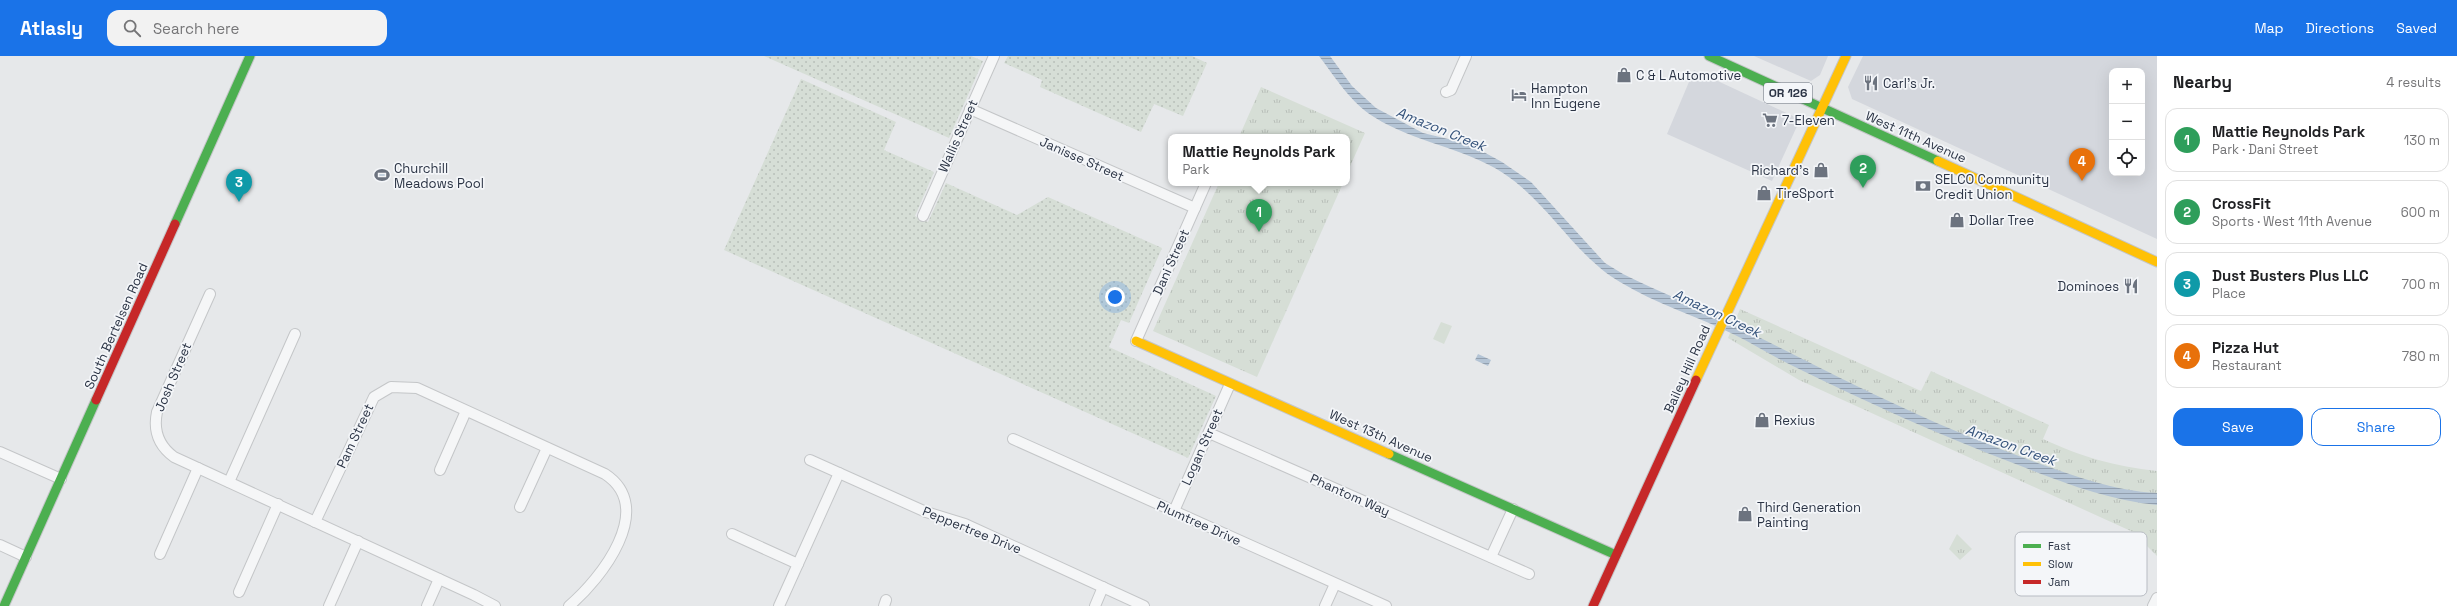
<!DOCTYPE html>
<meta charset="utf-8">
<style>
:root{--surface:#fff;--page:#f2f2f2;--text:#202124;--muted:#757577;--line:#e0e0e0;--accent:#1a73e8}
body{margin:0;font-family:"Space Grotesk",sans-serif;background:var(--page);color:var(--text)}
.controls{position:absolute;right:12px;top:12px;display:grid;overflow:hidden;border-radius:8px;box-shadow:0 4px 16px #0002}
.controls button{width:36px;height:36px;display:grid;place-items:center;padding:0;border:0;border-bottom:1px solid var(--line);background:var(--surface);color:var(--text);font:20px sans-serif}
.you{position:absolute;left:1115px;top:241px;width:14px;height:14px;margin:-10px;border:3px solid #fff;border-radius:50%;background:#1a73e8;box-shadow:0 0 0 6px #1a73e833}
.badge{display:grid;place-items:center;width:26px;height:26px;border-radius:50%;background:var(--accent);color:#fff;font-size:13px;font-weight:700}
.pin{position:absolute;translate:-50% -33px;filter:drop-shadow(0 1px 2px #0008)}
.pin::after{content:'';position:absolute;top:21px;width:14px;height:12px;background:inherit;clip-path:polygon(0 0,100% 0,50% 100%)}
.popup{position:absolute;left:1168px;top:78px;width:182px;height:52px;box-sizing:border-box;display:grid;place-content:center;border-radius:8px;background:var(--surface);filter:drop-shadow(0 1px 3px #0005);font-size:13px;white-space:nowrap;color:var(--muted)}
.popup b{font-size:15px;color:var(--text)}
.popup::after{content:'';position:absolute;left:50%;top:100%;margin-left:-8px;border:8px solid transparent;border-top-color:var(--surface)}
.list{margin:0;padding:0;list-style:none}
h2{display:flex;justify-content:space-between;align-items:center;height:52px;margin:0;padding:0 16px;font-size:17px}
h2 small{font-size:13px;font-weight:400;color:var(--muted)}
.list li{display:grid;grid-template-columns:26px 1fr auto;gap:12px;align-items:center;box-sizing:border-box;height:64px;margin:0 8px 8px;padding:0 8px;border:1px solid var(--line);border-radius:12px}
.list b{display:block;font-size:15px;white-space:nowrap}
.list p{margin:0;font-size:13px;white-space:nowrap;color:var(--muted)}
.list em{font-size:13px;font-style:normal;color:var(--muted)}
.actions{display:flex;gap:8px;padding:12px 16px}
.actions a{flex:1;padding:9px 0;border:1px solid var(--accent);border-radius:12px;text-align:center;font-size:14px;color:var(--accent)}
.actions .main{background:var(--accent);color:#fff}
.icon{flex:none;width:22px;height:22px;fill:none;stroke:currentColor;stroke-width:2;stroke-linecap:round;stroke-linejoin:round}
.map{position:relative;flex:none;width:2157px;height:550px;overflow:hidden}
header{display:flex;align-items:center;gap:24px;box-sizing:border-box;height:56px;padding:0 20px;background:var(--accent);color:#fff}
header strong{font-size:19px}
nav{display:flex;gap:22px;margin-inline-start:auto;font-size:14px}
.search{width:280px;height:36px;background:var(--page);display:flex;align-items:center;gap:10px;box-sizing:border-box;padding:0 14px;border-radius:12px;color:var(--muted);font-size:15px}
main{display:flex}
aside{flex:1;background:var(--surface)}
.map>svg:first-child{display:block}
.built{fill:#d4d7dd;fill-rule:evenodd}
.grass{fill:url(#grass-dots)}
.park{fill:url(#park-tufts)}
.pitch{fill:#d6ded6}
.water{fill:url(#water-rules)}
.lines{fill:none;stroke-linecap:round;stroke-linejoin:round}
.street-casing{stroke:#c4c6c8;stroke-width:12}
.fast-casing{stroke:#c4c6c8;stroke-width:11}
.slow-casing{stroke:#c4c6c8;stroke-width:11}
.jam-casing{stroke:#c4c6c8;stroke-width:11}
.street{stroke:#f5f6f7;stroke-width:10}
.fast{stroke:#4caf50;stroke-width:9}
.slow{stroke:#ffc107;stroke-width:9}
.jam{stroke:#c62828;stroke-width:9}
.labels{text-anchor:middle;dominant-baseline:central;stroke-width:3.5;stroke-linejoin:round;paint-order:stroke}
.shield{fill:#f4f6f9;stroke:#676e7b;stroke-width:1}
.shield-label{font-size:12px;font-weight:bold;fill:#2b3445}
.poi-label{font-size:13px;fill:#2b3445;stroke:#f4f6f9;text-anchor:start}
.street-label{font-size:13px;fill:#2b3445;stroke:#f4f6f9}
.water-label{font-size:14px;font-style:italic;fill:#34527a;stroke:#f4f6f9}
.key{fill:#f4f6f9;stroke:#b8bcc3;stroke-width:1}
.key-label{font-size:11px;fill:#2b3445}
</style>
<header>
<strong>Atlasly</strong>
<div class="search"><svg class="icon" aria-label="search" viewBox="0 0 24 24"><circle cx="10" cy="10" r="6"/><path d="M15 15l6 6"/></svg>Search here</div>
<nav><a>Map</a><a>Directions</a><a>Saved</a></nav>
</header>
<main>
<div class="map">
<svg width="2157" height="550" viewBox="0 0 2157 550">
<defs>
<pattern id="grass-dots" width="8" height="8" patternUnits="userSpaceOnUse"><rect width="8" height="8" fill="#d6ded6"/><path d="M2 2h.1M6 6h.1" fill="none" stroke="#b8bfb9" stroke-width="1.8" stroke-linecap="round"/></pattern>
<pattern id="park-tufts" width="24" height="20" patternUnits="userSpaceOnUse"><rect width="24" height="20" fill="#d6ded6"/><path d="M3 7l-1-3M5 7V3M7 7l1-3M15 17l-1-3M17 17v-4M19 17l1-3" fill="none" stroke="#b8bfb9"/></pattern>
<pattern id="water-rules" width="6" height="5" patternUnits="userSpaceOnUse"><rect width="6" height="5" fill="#b4c4d5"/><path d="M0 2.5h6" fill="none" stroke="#93a0af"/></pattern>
</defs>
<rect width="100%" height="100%" fill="#e6e8ea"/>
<g class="built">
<path d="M1754,0H1828L1820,19L1811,25Z"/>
<path d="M1863,0H2157V183L1852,43L1848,31ZM2112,15H2142V117H2112Z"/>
<path d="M1694,14L1793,60L1798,68L1772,125L1667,78Z"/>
</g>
<g class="grass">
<path d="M764,0H971L983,5L949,82Z"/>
<path d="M1008,0H1192L1207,7L1183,60L1154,48L1141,76L1040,31L1042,24L1004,7Z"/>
<path d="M801,23L896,66L884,94L934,116L915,160L928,166L946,127L1017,159L1048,141L1162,192L1129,267L1121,264L1109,291L1216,340L1188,402L724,194Z"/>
</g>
<g class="park">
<path d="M1261,31L1365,77L1347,117V81H1239Z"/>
<path d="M1219,127H1343L1257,321L1153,275Z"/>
<path d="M1740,253L1921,335L1931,315L2049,369L2043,383C2082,401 2114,410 2157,415V500L2133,476L1799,324L1728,282Z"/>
<path d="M1957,478L1972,493L1960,504L1949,493Z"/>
</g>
<path class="pitch" d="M1441,266L1452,270L1444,288L1433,283Z"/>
<g class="water">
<path d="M1319,0H1330L1352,30L1376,52L1423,77L1469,88L1502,106L1531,126L1605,207L1623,218C1661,237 1702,252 1741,272C1837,321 1933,370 2035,406C2075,420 2114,435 2157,437V449C2107,444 2059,425 2013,407C1939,379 1866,346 1795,311C1774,301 1755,289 1735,279C1697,260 1656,248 1620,226C1575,200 1549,147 1503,117C1463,91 1415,87 1374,61C1351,47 1335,21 1319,0Z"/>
<path d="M376,114L391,116L389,124L374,121Z"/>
<path d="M1478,298L1491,304L1488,310L1475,304Z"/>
</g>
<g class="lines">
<g class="street-casing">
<g id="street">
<path d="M1446,36L1451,34L1466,0"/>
<path d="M970,53L1195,152"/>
<path d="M923,160L994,0"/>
<path d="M210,238L157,356C153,375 159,390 174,401L474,539L495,550"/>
<path d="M1136,285L1206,127"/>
<path d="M1209,377L1529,518"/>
<path d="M1013,383L1386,550"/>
<path d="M0,396L61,423"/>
<path d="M810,404L926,456L965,468L1144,550"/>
<path d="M440,414L466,355"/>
<path d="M229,426L295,278"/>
<path d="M520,451L547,392"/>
<path d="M1174,455L1230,328"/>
<path d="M315,466L374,341L391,331L417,332L605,418C657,452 601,523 569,550"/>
<path d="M732,478L798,508"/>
<path d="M0,489L26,501"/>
<path d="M160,498L198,412"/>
<path d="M1491,501L1513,453"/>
<path d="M239,536L278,448"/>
<path d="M329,550L358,485"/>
<path d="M427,550L439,523"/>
<path d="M779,550L839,417"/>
<path d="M884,550L886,544"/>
<path d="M1095,550L1103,531"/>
<path d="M1325,550L1335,528"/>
<path d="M2153,550L2157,542"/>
</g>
</g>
<g class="fast-casing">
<g id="fast">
<path d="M1709,0L1938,105"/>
<path d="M175,168L250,0"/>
<path d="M1389,398L1616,499"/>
<path d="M4,550L96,344"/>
</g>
</g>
<g class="slow-casing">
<g id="slow">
<path d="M1938,105L2157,206"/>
<path d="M1136,285L1389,398"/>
<path d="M1696,324L1846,0"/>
</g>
</g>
<g class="jam-casing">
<g id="jam">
<path d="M96,344L175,168"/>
<path d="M1593,550L1696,324"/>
</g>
</g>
<use href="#street" class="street"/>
<use href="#fast" class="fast"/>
<use href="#slow" class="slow"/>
<use href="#jam" class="jam"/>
</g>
<defs>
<g id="shop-bare" transform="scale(1.2)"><path d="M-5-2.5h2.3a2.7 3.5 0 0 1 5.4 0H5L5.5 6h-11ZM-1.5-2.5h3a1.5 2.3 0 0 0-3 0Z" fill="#6c737f" stroke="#f4f6f9" stroke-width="2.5" paint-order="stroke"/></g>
<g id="restaurant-bare" transform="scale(1.2)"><path d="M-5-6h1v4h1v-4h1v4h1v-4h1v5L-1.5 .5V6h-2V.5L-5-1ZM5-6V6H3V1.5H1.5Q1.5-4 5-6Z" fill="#6c737f" stroke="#f4f6f9" stroke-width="2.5" paint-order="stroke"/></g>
<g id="hotel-bare" transform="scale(1.2)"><path d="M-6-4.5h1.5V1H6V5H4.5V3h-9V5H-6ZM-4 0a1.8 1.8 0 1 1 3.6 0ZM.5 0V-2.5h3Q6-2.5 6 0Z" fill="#6c737f" stroke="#f4f6f9" stroke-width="2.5" paint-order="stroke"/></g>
<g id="supermarket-bare" transform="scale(1.2)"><path d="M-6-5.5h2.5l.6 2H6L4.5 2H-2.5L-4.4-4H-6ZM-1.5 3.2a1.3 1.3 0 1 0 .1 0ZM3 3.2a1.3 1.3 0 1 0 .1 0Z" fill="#6c737f" stroke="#f4f6f9" stroke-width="2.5" paint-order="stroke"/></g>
<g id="stadium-bare" transform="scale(1.2)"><path d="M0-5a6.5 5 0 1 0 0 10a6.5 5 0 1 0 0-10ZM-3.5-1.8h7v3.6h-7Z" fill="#6c737f" stroke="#f4f6f9" stroke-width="2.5" paint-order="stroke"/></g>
<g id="bank-bare" transform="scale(1.2)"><path d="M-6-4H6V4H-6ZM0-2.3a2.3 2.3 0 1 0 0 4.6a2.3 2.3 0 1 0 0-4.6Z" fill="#6c737f" stroke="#f4f6f9" stroke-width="2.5" paint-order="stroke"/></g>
</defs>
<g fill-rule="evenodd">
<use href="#shop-bare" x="1624" y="19"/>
<use href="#restaurant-bare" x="1871" y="27"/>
<use href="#hotel-bare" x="1519" y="39"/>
<use href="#supermarket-bare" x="1770" y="64"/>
<use href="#shop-bare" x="1821" y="114"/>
<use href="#stadium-bare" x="382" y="119"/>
<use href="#bank-bare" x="1923" y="130"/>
<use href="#shop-bare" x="1764" y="137"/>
<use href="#shop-bare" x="1957" y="164"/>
<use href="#restaurant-bare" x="2131" y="230"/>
<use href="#shop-bare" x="1762" y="364"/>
<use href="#shop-bare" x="1745" y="458"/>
</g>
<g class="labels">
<rect class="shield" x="1764" y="27" width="48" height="20" rx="3"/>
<g class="shield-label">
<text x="1788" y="37">OR 126</text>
</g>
<g class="poi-label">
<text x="1636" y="19">C &amp; L Automotive</text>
<text x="1883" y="27">Carl's Jr.</text>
<text x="1531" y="32">Hampton<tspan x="1531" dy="15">Inn Eugene</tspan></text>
<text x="1782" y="64">7-Eleven</text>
<text x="394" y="112">Churchill<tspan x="394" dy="15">Meadows Pool</tspan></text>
<text x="1809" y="114" text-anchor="end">Richard's</text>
<text x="1935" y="123">SELCO Community<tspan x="1935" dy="15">Credit Union</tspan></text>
<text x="1776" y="137">TireSport</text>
<text x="1969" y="164">Dollar Tree</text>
<text x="2119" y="230" text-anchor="end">Dominoes</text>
<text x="1774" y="364">Rexius</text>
<text x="1757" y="451">Third Generation<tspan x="1757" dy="15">Painting</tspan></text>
</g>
<g class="street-label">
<text transform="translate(958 80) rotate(-66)">Wallis Street</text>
<text transform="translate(1916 81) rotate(24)">West 11th Avenue</text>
<text transform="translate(1082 103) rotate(24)">Janisse Street</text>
<text transform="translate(1171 206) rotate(-66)">Dani Street</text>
<text transform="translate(116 270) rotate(-66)">South Bertelsen Road</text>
<text transform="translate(1687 313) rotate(-66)">Bailey Hill Road</text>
<text transform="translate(173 321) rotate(-67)">Josh Street</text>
<text transform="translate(355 380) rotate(-65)">Pam Street</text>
<text transform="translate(1381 380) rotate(24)">West 13th Avenue</text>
<text transform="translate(1202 391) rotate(-66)">Logan Street</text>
<text transform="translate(1350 439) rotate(24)">Phantom Way</text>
<text transform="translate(1199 467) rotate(24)">Plumtree Drive</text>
<text transform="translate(972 474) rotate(22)">Peppertree Drive</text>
</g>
<g class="water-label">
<text transform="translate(1441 73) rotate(22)">Amazon Creek</text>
<text transform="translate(1717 257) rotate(25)">Amazon Creek</text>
<text transform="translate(2011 389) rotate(20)">Amazon Creek</text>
</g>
</g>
<rect x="2015" y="476" width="132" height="64" rx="6" class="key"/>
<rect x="2023" y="488" width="18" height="4" fill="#4caf50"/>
<rect x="2023" y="506" width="18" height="4" fill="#ffc107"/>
<rect x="2023" y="524" width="18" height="4" fill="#c62828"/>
<g class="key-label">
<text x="2048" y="494">Fast</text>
<text x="2048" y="512">Slow</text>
<text x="2048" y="530">Jam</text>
</g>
</svg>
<div class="controls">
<button>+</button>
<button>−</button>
<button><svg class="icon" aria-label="locate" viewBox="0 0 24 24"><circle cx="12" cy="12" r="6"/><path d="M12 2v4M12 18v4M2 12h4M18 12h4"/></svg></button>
</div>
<div class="you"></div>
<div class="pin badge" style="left:1259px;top:176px;background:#2e9e5b">1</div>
<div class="popup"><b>Mattie Reynolds Park</b>Park</div>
<div class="pin badge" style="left:1863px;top:132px;background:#2e9e5b">2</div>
<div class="pin badge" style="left:239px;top:146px;background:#0f9aa8">3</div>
<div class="pin badge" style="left:2082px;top:125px;background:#e8710a">4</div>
</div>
<aside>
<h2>Nearby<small>4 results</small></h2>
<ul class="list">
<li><span class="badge" style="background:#2e9e5b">1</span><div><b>Mattie Reynolds Park</b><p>Park · Dani Street</p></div><em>130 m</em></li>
<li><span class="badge" style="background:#2e9e5b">2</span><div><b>CrossFit</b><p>Sports · West 11th Avenue</p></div><em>600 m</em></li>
<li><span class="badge" style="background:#0f9aa8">3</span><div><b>Dust Busters Plus LLC</b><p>Place</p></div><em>700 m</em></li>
<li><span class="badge" style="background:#e8710a">4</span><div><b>Pizza Hut</b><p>Restaurant</p></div><em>780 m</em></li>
</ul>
<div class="actions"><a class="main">Save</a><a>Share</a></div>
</aside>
</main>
